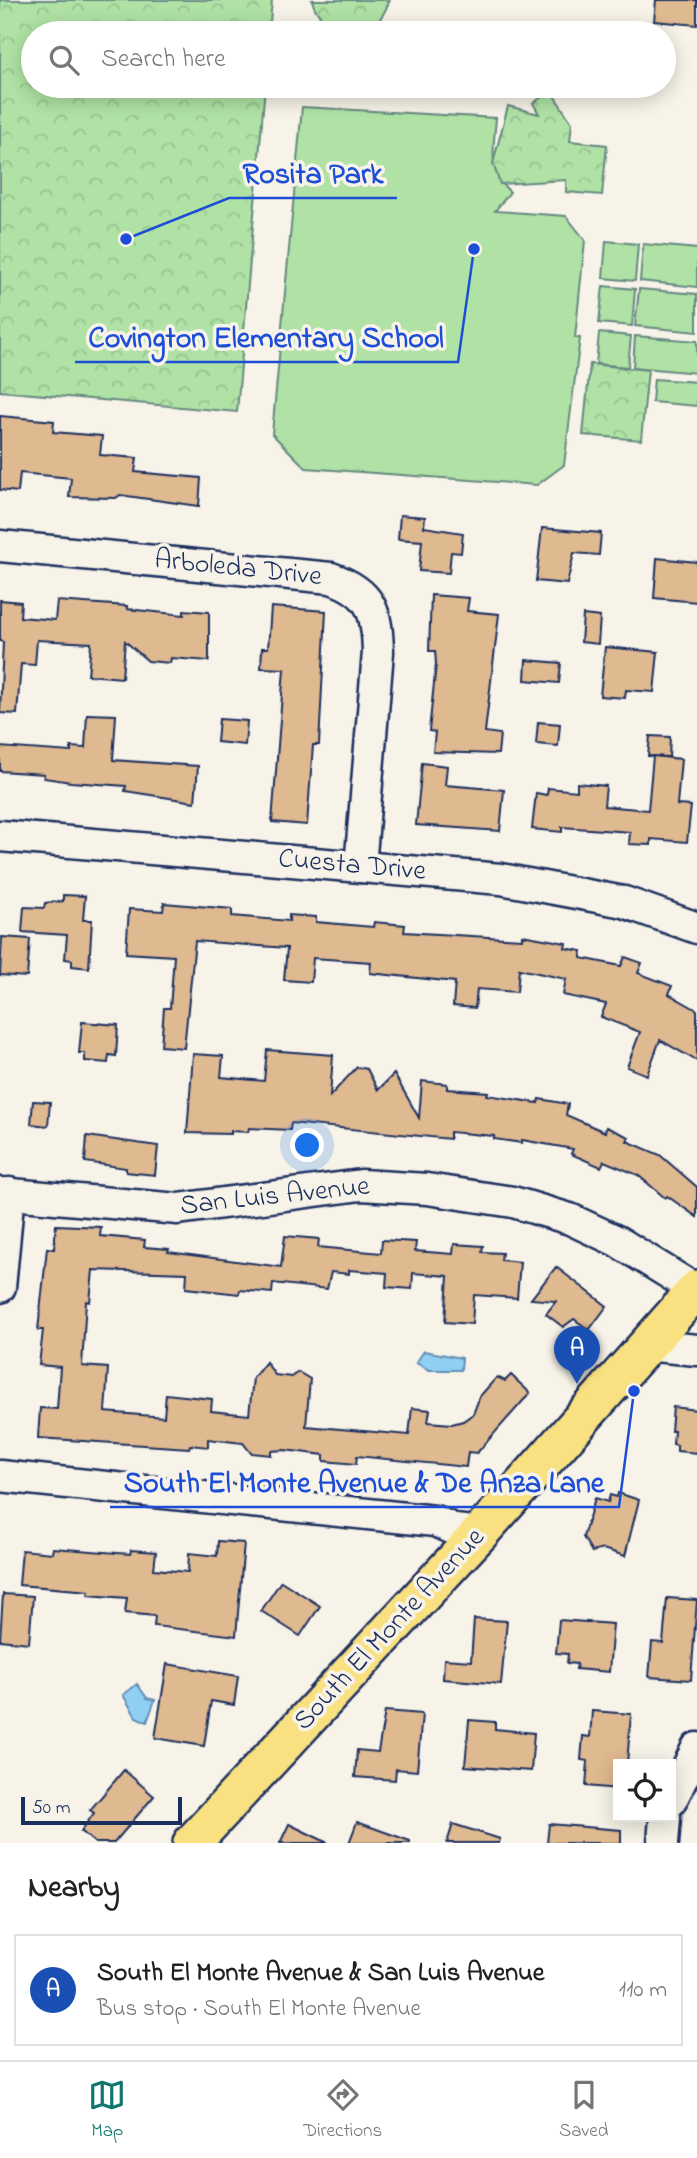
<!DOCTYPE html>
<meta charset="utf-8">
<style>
:root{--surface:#fff;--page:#f2f2f2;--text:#222;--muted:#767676;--line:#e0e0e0;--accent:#0f766e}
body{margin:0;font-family:"Indie Flower",sans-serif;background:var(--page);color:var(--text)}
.controls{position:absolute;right:21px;bottom:21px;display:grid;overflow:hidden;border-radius:0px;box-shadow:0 4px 18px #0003}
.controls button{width:63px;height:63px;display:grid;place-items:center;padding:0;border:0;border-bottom:2px solid var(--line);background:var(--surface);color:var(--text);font:35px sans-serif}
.scale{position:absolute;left:21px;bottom:18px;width:161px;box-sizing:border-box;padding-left:7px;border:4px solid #1b2f5e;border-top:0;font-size:19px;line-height:24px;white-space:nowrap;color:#1b2f5e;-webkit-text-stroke:5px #f7f3e8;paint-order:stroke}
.you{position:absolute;left:308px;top:1146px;width:24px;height:24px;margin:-18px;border:5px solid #fff;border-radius:50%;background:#1a73e8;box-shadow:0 0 0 10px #1a73e833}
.badge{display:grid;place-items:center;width:46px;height:46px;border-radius:50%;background:var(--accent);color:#fff;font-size:23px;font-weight:700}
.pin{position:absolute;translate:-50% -58px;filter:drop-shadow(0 2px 4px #0008)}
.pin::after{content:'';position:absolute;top:37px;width:24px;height:21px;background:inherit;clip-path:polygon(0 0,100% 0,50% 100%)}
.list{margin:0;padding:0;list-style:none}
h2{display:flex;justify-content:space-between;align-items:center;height:91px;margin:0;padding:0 28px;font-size:30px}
h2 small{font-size:23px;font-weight:400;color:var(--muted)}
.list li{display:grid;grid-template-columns:46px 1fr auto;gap:21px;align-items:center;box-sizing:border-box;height:112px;margin:0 14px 14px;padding:0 14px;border:2px solid var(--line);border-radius:0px}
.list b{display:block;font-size:26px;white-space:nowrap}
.list p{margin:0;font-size:23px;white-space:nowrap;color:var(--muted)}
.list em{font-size:23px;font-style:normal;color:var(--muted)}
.icon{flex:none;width:38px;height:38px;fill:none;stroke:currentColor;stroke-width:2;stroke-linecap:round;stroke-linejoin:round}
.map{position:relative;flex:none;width:697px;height:1843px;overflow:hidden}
.search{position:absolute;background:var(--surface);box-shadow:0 4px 18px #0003;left:21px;right:21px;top:21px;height:77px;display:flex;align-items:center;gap:18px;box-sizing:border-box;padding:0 24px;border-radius:38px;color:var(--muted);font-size:26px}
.sheet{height:217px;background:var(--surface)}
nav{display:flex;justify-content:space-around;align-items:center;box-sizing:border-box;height:98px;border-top:2px solid var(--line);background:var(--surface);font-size:19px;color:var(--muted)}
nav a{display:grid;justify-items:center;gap:4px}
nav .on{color:var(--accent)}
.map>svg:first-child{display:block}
.green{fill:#afe2a4;stroke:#658881;stroke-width:2}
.forest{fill:url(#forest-crowns);stroke:#658881;stroke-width:2}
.water{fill:#91cff2;stroke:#628fb7;stroke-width:2}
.building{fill:#dfb990;stroke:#1b2f5e;stroke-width:2}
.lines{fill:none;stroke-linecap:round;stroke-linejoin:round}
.minor-casing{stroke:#1b2f5e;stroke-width:35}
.major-casing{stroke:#1b2f5e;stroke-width:42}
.minor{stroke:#f7f3e8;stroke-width:30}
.major{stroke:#f9e181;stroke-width:37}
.labels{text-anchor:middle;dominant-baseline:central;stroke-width:7;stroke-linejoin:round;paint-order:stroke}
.street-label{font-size:28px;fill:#1b2f5e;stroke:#f7f3e8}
.leader{fill:none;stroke:#1d4ed8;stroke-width:2.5}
.callout-dot{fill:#1d4ed8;stroke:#f7f3e8;stroke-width:2.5}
.callout-label{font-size:30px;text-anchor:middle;font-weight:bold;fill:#1d4ed8;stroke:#f7f3e8;stroke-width:7;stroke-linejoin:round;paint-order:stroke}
</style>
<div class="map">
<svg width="697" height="1843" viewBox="0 0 697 1843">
<defs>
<pattern id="forest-crowns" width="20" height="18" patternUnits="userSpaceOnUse" patternTransform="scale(1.75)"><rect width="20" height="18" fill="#afe2a4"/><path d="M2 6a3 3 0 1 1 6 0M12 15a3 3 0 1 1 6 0" fill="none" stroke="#96c290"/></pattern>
</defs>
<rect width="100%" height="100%" fill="#f7f3e8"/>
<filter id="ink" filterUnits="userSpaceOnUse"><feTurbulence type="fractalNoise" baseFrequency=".0143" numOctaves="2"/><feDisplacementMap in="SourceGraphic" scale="14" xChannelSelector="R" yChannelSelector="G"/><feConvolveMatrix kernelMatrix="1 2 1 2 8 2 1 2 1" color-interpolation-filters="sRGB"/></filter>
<g filter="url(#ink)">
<g class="green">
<path d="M302,107L496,118C494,145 487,173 510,192L495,211L566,216L585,240L575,338H580L564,465L537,485L306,468L272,434Z"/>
<path d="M606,241L638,244L635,281L603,278Z"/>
<path d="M643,244L697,249V287L640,281Z"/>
<path d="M603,286L635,289L632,326L599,323Z"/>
<path d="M639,289L697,294V332L635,326Z"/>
<path d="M599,333L631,336L628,367L596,364Z"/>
<path d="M635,336L697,341V373L633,367Z"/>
<path d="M654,379L697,382V406L652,402Z"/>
</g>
<g class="forest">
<path d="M0,0H272L269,33H33V86H265L237,412L0,391Z"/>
<path d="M312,0H390C387,6 384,15 379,20C358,42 318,28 312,0Z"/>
<path d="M551,91L572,123L570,141L607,145L602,195L566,192V180L500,184L493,163L508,106L539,114L533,103Z"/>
<path d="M590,364L648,370L641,440L583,435Z"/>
</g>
<g class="water">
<path d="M424,1351L462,1358L461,1370H429L416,1363Z"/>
<path d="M137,1684L147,1698L155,1700L147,1722L136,1717L123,1695Z"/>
</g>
<g class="building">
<path d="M656,0H697V25L654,21Z"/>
<path d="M0,416L54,421L53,432L102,436L100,455L137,458L135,472L201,478L199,506L120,495L116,498L69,497L71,478L20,473L18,492L0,490Z"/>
<path d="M400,515L425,517L424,527L463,533L461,553L451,552L449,573L419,571L422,541L398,539Z"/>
<path d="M542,528L601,533L599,555L574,553L567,584L536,581Z"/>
<path d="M657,558L697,562V602L654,598Z"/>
<path d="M431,595L469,598L467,611L499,614L485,732L500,734L498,754L433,752L435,732L429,731L436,664L435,651H429Z"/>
<path d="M0,600L21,602L20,617L55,620L57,601L127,606V609L184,615V610L209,612V661L171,658L170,663L148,661L125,641L122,678L88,675L91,643L37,640L35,665L21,664L17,714L0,713L3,642L0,641Z"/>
<path d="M271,607L326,611L319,745H313L307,825L272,822L284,669L261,668L262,648H268Z"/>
<path d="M583,615L600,617L598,644L581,642Z"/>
<path d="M605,647L658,652L654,692L626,690L625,698L600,696Z"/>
<path d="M526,660L561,663L559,683L525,680Z"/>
<path d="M87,714L116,715L113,760L198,766L195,802L125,791L126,786L71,782L44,778V774L0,771V747L71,752V747L85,748Z"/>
<path d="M219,719L247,721L245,745L217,742Z"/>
<path d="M538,722L560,724L558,746L536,744Z"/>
<path d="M650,736L670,737L669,757L648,756Z"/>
<path d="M653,756L681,759L677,805L691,806L687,842L651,839V845L629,844L630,832L562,827V832L532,829L536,793L547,795L548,788L577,791V783L606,786L604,806L648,810Z"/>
<path d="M422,763L447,766L445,785L504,790L500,831L416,825Z"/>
<path d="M63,895L85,896L83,920H92L89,968L72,966V960L65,959L67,935L22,932L24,907L44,908L45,903L63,901Z"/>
<path d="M164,903L232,909V916L289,921V915L316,917V922L373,927L374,922L405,925L404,932L522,939V935L566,943L565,948L582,951L581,958L621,966L625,957L642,963L638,973L672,986L669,994L697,1010V1061L660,1040L647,1075L627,1067L640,1032L601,1017L606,1004L563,995L566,979L519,969L517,992L477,989L475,1008L453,1006L455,982L370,973L371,962L313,958L311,982L284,980L287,948L195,941L184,1048L161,1046L164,1008H170L174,956L126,953L129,909L163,911Z"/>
<path d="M2,937L30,939L27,977L0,975Z"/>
<path d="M82,1022L118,1025L116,1056L109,1055L108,1063L85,1061V1053H79Z"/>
<path d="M267,1050L333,1055L330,1096L357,1067L367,1069L378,1090L394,1074L419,1118L422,1081L447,1084V1089L488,1092L487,1095L538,1103L539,1099L568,1104L566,1115L605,1132L606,1127L629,1137L627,1141L660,1155L697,1187V1217L667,1196L665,1198L638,1175L604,1161L601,1167L571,1154L573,1149L522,1140V1143L494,1139V1136L450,1132V1139L291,1123L290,1130L249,1128L248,1132L231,1131V1134L187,1133L193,1054L223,1056L221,1077L264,1081Z"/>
<path d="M33,1101L50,1102L48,1126L31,1124Z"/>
<path d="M87,1136L158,1146L155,1175L126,1172V1168L85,1162Z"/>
<path d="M56,1225L101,1227L100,1236L145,1240L144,1247L169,1249L168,1252L281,1267L285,1236L319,1239L318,1247L381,1253L382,1240L416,1242L415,1251L453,1254L454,1244L483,1246L482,1252L502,1253L501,1260L520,1262L517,1298L474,1295L472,1324L445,1322L448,1276L413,1273L412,1289L386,1287L387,1273L349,1270V1274L331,1272L327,1289L273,1283L272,1293L240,1290L239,1294L186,1288L187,1273L93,1270L90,1302L86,1301L82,1366L108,1368L105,1412L164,1417L166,1394L212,1399L211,1411L249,1415L253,1378L266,1362L275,1375L291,1377L298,1372L310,1379L306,1426L409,1435L412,1408L430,1410L428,1422L452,1424L463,1421L473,1414L480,1396L497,1377L505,1381L511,1375L530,1393L477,1453L468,1452L466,1467L357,1456L356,1464L324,1461V1455L284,1450L271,1451V1455L251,1453L243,1443L208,1439V1447L190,1445L189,1448L38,1438L40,1408L57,1409L60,1367L39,1365L43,1330H38L47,1248L54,1249Z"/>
<path d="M556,1267L607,1306L589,1330L574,1319L563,1327L546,1314L556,1301L531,1299Z"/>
<path d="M673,1407L697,1410V1453L677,1451V1445L673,1444L674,1431H671Z"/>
<path d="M618,1493L639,1500L625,1556L603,1549L592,1552L583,1537L595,1498L608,1502L610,1495L617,1497Z"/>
<path d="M218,1541L244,1543L236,1636L154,1626L155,1616L125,1613L127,1598L88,1595L89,1591L19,1585L22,1550L52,1553L53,1548L130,1554L131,1550L156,1552L154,1569L188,1572L189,1553L217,1556Z"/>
<path d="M281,1581L320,1606L300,1636L261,1611Z"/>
<path d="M3,1594L33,1596L29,1643L0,1640Z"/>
<path d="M667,1598L697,1600L691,1680L649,1677L652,1642L663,1643Z"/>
<path d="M474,1619L507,1621L501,1684L443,1679L444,1659L471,1661Z"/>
<path d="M559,1620L613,1624L609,1672L576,1669L577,1664L567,1663L568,1654L556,1653Z"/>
<path d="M167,1664L238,1676L234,1705L211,1701L204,1746L155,1738Z"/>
<path d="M385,1711L422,1714L417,1771L396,1769L395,1780L355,1777L357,1750L378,1752Z"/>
<path d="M592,1711L631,1714L627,1764H618V1789L586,1786L588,1761L581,1760L583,1736L590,1737Z"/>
<path d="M469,1720L495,1722V1729L534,1733L531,1771L465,1766Z"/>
<path d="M124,1770L154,1796L114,1843H95L81,1831L94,1813L90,1810Z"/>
<path d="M357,1822L410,1841V1843H349Z"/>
<path d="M289,1824L328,1843H280Z"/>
<path d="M453,1824L500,1839L499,1843H447Z"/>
<path d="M549,1824L621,1830V1843H547Z"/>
</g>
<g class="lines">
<g class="minor-casing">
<g id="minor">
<path d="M0,546L331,578C372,592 377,612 378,652L360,867"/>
<path d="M0,836L501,879L624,902L697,928"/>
<path d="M0,1193L178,1209L361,1185L427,1189L513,1202L570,1219L617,1241L696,1290"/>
<path d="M0,1287L9,1193"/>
<path d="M644,1345L697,1350"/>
<path d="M0,1476L435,1521L455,1530L480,1533"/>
<path d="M671,1801L697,1748"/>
<path d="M663,1843L665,1817"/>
</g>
</g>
<g class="major-casing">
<path id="major" d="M192,1843L480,1533L697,1289"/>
</g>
<use href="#minor" class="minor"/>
<use href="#major" class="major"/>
</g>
</g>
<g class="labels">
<g class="street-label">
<text transform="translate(238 569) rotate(6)">Arboleda Drive</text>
<text transform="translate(352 866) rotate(5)">Cuesta Drive</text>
<text transform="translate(275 1197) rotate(-6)">San Luis Avenue</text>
<text transform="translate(390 1630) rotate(-47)">South El Monte Avenue</text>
</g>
</g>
<path class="leader" d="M126 239L229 198H397M474 249L458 362H75M634 1391L619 1507H110"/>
<g class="callout-dot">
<circle cx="126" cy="239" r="7"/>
<circle cx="474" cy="249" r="7"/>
<circle cx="634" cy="1391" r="7"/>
</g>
<g class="callout-label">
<text x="313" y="183">Rosita Park</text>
<text x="266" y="347">Covington Elementary School</text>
<text x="364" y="1492">South El Monte Avenue &amp; De Anza Lane</text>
</g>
</svg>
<div class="controls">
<button><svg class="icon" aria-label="locate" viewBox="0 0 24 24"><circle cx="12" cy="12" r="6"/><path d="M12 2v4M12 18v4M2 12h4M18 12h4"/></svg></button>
</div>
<div class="scale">50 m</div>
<div class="you"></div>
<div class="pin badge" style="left:577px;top:1384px;background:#1a4fb4">A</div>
<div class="search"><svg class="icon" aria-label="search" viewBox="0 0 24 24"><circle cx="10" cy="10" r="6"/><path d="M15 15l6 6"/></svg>Search here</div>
</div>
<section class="sheet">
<h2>Nearby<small></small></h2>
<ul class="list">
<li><span class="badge" style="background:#1a4fb4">A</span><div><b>South El Monte Avenue &amp; San Luis Avenue</b><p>Bus stop · South El Monte Avenue</p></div><em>110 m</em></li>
</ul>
</section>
<nav>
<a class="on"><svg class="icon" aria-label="map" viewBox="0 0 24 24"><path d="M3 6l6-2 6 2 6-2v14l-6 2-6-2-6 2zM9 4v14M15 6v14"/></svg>Map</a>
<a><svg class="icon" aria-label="directions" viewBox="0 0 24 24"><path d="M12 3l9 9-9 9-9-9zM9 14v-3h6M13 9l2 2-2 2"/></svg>Directions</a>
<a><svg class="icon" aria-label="saved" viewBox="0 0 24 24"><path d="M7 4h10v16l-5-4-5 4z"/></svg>Saved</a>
</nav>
